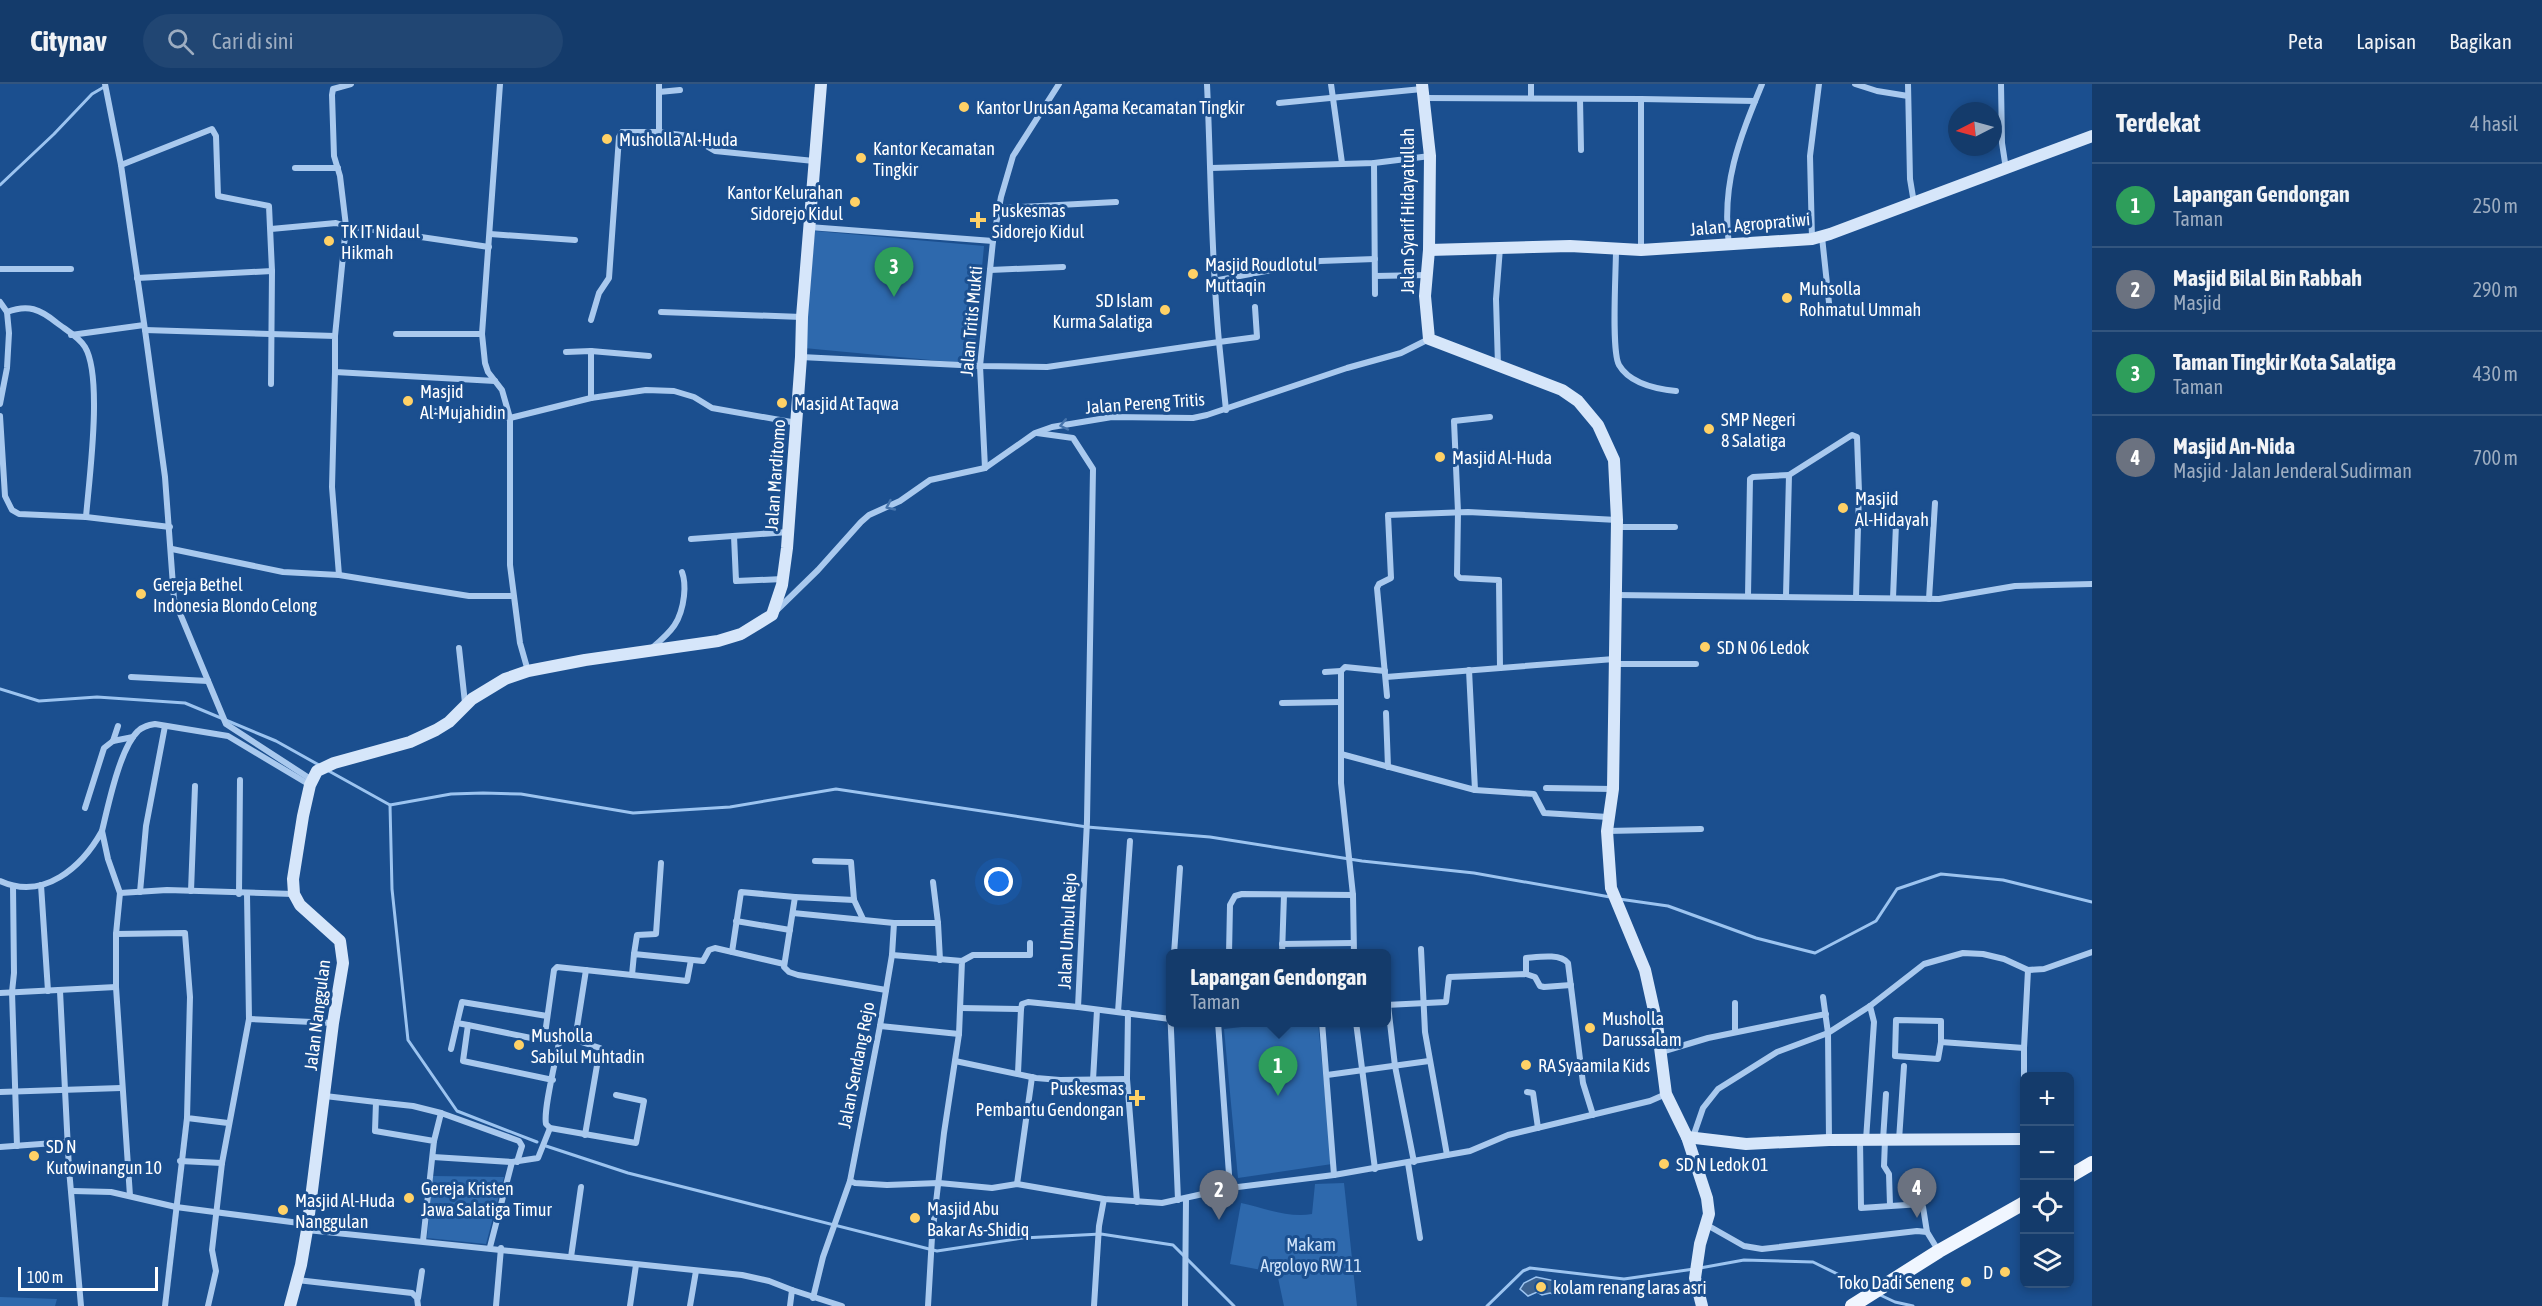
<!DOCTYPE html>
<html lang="id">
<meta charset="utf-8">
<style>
:root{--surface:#143b6b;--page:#214673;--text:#f1f3f6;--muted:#9dadc1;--line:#33557e;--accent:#95b2f1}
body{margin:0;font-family:"Asap Condensed",sans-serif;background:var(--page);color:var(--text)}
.controls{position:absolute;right:18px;bottom:18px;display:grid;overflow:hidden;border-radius:9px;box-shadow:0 3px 9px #0003}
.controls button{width:54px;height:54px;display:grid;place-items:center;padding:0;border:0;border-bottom:2px solid var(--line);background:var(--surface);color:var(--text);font:30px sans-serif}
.compass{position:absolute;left:1948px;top:18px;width:54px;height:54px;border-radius:50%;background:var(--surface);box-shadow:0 3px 9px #0003;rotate:264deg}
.scale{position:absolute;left:18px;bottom:15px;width:140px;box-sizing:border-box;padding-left:6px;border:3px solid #fff;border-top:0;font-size:16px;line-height:21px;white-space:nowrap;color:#fff;-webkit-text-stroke:4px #1b4f8f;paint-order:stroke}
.you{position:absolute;left:999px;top:798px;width:21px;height:21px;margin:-15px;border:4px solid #fff;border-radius:50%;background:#1a73e8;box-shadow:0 0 0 9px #1a73e833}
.badge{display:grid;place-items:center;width:39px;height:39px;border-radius:50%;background:var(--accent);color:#fff;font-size:20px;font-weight:700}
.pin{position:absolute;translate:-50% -50px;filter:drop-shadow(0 2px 3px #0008)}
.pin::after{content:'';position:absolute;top:32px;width:21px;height:18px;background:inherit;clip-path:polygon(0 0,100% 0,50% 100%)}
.popup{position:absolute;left:1166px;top:865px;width:225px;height:78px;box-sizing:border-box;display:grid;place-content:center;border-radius:9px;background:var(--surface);filter:drop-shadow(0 2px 4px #0005);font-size:20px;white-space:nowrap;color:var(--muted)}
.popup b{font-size:22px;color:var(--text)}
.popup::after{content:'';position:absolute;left:50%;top:100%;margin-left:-12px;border:12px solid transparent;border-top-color:var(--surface)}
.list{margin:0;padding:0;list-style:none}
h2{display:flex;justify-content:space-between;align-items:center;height:78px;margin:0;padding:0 24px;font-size:26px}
h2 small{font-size:20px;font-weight:400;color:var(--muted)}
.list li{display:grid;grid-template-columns:39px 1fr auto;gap:18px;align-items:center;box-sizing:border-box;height:84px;padding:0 24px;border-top:2px solid var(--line)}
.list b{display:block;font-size:22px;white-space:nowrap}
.list p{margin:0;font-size:20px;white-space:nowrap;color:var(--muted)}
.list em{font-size:20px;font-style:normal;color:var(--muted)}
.icon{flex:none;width:33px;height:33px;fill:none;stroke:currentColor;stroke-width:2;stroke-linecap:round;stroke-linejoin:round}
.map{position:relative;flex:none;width:2092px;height:1222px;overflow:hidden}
header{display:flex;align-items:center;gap:36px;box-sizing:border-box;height:84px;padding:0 30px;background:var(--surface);border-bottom:2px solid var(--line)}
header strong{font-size:28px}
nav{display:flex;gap:33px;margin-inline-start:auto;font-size:21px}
.search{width:420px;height:54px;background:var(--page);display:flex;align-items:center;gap:15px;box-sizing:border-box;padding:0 21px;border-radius:33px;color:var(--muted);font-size:22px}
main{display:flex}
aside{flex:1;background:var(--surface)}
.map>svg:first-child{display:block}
.green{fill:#2e69ad}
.water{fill:#3c6290;stroke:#9cc4f0;stroke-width:1.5}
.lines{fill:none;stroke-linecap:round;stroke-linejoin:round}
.stream{stroke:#9cc4f0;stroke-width:3}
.street{stroke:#a9c9ee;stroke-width:6}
.secondary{stroke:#d6e6fa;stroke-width:12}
.primary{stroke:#f0f6ff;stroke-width:14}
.oneway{stroke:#4674ac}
.poi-dot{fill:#ffd166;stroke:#1b4f8f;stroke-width:2}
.labels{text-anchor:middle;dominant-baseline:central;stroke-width:6;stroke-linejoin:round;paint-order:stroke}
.poi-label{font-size:18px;fill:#fff;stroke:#1b4f8f;text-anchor:start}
.street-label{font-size:18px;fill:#fff;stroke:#1b4f8f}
.park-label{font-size:18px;fill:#cfe3fa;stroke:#1b4f8f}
</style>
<header>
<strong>Citynav</strong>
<div class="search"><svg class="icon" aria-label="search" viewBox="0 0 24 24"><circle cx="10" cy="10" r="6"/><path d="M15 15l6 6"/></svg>Cari di sini</div>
<nav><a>Peta</a><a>Lapisan</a><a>Bagikan</a></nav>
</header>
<main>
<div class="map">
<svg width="2092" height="1222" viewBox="0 0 2092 1222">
<rect width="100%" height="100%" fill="#1b4f8f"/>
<g class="green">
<path d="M815,147L984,162L973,280L804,264Z"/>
<path d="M1277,939H1318L1332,1080L1238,1094L1224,945Z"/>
<path d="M433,1092L504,1093L486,1160L427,1154Z"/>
<path d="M1344,1099L1357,1222H1284L1277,1189L1230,1180L1241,1119C1264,1124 1288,1134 1312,1130L1315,1100Z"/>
<path d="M0,1213L57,1215L55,1222H0Z"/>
</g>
<path class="water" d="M1536,1193L1560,1198V1208L1556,1211L1550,1209L1542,1211L1537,1208L1528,1212L1520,1205L1524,1199Z"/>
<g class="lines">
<g class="stream">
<path d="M0,101L54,50L92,10L104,3"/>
<path d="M0,605L39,617L97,613L185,619L276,657L319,681"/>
<path d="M327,686L390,721L451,710L483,709L521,710L633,729L730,723L836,705L1087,743L1210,753L1362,777L1474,789L1610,813"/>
<path d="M390,721L392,805L408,956L457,1027L537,1058"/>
<path d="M1619,815L1668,822L1756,854L1815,869L1876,837L1897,805L1941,790L2003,796L2092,818"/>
<path d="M546,1062L628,1089L937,1167L1023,1154L1101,1150L1173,1161L1234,1222"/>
<path d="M1700,1184L1744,1176L1813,1178L1870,1206"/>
<path d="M1878,1210L1895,1218L1913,1222"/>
<path d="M1487,1222L1523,1187L1530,1184L1624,1195L1694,1185"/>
</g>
<g class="street">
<path d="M105,0L121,81L145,246L165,393L174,515L226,640L312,696"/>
<path d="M500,0L482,250L485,279L488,288L502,306L510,334V481L520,559L528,587"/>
<path d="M1331,0L1342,79"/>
<path d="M1855,0L1877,7L1908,12"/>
<path d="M1908,0L1910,95L1914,119"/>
<path d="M2001,0L2002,59L2006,85"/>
<path d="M659,8L680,6"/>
<path d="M1424,14L1641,15V166"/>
<path d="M1531,14V0"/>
<path d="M1580,15L1581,66"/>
<path d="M1641,15L1755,17"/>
<path d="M1279,19L1422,5"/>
<path d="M659,48V0"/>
<path d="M1374,79L1375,210"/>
<path d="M121,81L212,45L216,52L218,112L269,122L272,187L271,300"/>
<path d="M295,84H338"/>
<path d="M1211,84L1374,79L1430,72"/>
<path d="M1000,124L1116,118"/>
<path d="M809,143L993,157"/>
<path d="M271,145L336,139L346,142L340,92L334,72L332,11L333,5L351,0"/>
<path d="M490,150L575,156"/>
<path d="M1822,153L1830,228"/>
<path d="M1812,155L1810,72L1819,0"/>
<path d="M1729,161C1721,100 1739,56 1762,0"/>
<path d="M1616,166C1616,187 1611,267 1619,281C1630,300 1656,305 1676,307"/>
<path d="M0,185H71"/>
<path d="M990,186L1063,183"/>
<path d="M1375,192L1427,191"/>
<path d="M137,194L272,187"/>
<path d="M1213,197L1320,177L1375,175"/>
<path d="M0,218L7,228"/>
<path d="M661,228L802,233"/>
<path d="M591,236L599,209L609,194L619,53L622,48H659L689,52L715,67L814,77"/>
<path d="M145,246L335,252V288L495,297"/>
<path d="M396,250H482"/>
<path d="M71,251L144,241"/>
<path d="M335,252L346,142L489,163"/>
<path d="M591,267L649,272"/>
<path d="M566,268L591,267V314"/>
<path d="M801,273L980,282L1047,283L1219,258C1211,172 1211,86 1207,0"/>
<path d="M1498,282L1496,215L1500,164"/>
<path d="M335,288L332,403L339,491"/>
<path d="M0,320L7,284L9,249L7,228C28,220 40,225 57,239C66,246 79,253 85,263C103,293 89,396 86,433"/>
<path d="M1226,326L1219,258L1257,253L1255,223"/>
<path d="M434,327L510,334L591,314L646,306L674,307L694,313L712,324L797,339"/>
<path d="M0,332L5,412L12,426L19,430L86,433L170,443"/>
<path d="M1490,333L1454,337L1458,428L1457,491L1460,494L1499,496L1500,584"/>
<path d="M1037,349L1073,354L1093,385L1087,737L1078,923L1170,935"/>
<path d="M985,384L980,282L993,157L1001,113L1013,72L1059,0"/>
<path d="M1789,391L1852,351L1857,353L1859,408L1856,514"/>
<path d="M1617,443H1675"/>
<path d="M734,452L736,497L783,495"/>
<path d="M691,455L788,448"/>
<path d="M172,465L283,488L339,491L469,512H512"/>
<path d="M1615,511L1939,515L2015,502L2092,500"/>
<path d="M1748,512L1750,395L1753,393L1789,391L1786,512"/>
<path d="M1893,514L1896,440"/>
<path d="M1929,515L1935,419"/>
<path d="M776,527L818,486L861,438L869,431L900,417L930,396L985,384L1035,349L1052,343L1112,333L1193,334L1207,331L1347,284L1401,269L1429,255"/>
<path d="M459,564L465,619"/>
<path d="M652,564C672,547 681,538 684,512C685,503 685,496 682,488"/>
<path d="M1615,580H1696"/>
<path d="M1325,588L1341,587"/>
<path d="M131,593L208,597"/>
<path d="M1386,593L1614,575"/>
<path d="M1387,612L1377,504L1379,500L1391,494L1388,431L1468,428L1617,436"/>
<path d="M1282,619L1340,618"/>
<path d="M1386,629L1388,683"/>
<path d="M113,657L118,642"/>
<path d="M1341,670L1475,706L1469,586"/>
<path d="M1546,704L1613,705"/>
<path d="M1475,706L1534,710L1544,729L1608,733"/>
<path d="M85,724L104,664L113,657L133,653"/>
<path d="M102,747C108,722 120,664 138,647C143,642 149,641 155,640L228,652L310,701"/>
<path d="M1607,747L1701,745"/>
<path d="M815,777L851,778L854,816L863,835"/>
<path d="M0,797C44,817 82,783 102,747L108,775L120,809L116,850V903L130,1112"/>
<path d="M933,798L938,839L940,876"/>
<path d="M41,801L48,907"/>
<path d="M13,802L14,889L12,908L17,1062"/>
<path d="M191,807L195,702"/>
<path d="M140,808L146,742L165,642"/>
<path d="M120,809L167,806L293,810"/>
<path d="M239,810L240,696"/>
<path d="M854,816L795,813L784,883L789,888L798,891L886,906"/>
<path d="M793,829L894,839H938"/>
<path d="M736,837L790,846"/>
<path d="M116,850L185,849L190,913L187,1034L228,1039"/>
<path d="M1282,860L1353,859"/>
<path d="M1421,865L1425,948L1447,1071"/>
<path d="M732,868L741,808L795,813"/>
<path d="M634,870L637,851L656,850L661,779"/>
<path d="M1174,870L1180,784"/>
<path d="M1229,870L1230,821L1235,812L1242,810L1353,811"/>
<path d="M1282,870L1284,811"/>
<path d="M1354,870L1353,811L1341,699V587L1345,583L1385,587"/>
<path d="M892,871L962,877L959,950L944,1049L932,1153L928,1222"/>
<path d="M962,877L973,871H1030V859"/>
<path d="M1526,890V874C1538,873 1560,869 1568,879L1583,999L1593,1031"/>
<path d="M632,891L687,897L691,876"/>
<path d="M60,907L69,1085L81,1222"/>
<path d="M0,909L116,903"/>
<path d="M1823,913L1828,949L1829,1056"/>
<path d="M1386,921L1446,918L1449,893L1526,890L1535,893L1540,902L1544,903L1571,901"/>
<path d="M1388,921L1395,982L1414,1078"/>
<path d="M1170,922L1178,1116"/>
<path d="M961,924L1021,925L1018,989"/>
<path d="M1021,925L1022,920L1028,918L1078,923"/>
<path d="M1118,928L1130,757"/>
<path d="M1128,929L1127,995L1137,1118"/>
<path d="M249,935L333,939"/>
<path d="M1896,936L1941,937V958L1938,975L1895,972Z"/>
<path d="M1218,938L1230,1104"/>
<path d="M1322,938L1334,1091"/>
<path d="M1356,938L1375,1085"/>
<path d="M468,941L457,939L462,918L547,932"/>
<path d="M880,942L959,950"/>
<path d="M1735,948V919"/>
<path d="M545,950L554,886L557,883L632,891L634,870L703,877L709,866L715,864L784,880"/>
<path d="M560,953L575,956L586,886"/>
<path d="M575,956L600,964L585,1051"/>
<path d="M1941,958L2024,964"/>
<path d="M451,965L457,939"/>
<path d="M1661,968L1708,954L1826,930"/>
<path d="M955,977L1036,994L1060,996L1127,995"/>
<path d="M1327,991L1429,977"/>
<path d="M553,996L463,977L468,941L531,954L545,950L560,953C557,972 543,1025 546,1040L550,1044L636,1059L644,1017L616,1011"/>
<path d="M1093,996L1097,926"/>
<path d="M0,1008L121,1004"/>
<path d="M1527,1008L1533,1009L1538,1044"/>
<path d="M325,1012L376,1018L375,1047L434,1057L423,1157"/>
<path d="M376,1018L413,1022L441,1029"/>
<path d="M1693,1053L1703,1024L1718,1005L1777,968L1828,949L1870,922L1924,880L1963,869L1983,870L2004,875L2028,886L2044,885L2092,868"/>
<path d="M2024,1054V964L2028,886"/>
<path d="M1860,1056L1861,1124L1921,1120L1923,1123L1927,1148"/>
<path d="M1866,1056L1874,938L1870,922"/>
<path d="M1883,1056L1886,1010"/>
<path d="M1885,1056L1884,1082L1889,1090L1890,1121"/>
<path d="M1899,1056L1904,982"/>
<path d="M434,1057L441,1029L519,1057L522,1062L517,1078"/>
<path d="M0,1063L68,1058"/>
<path d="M433,1073L512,1078"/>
<path d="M180,1077L222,1079"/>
<path d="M1408,1079L1420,1154"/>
<path d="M850,1097L855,1099L887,1101L939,1099L992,1104L1017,1100L1104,1115L1162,1119L1230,1104L1334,1091L1470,1067L1508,1051L1650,1017L1666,1010"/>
<path d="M1017,1100L1032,993"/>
<path d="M73,1107L111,1108L176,1123L307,1140"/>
<path d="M1707,1141L1744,1162L1762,1165L1917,1147L1927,1148L1938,1166"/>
<path d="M307,1146L742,1191L769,1197L792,1206"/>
<path d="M490,1163L512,1078L538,1074L550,1044"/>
<path d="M571,1173L581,1103"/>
<path d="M297,1196L412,1209L417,1214L418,1222"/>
<path d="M418,1214L422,1187"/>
<path d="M813,1214L823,1173L850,1097L880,942L892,871L894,839"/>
<path d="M165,1222L187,1034"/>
<path d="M208,1222L216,1187L212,1166L222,1079L249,935L247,810"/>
<path d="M496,1222L501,1164"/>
<path d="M630,1222L636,1181"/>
<path d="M690,1222L696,1187"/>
<path d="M790,1222L792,1206L842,1222"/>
<path d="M1094,1222L1099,1142L1104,1115"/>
<path d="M1185,1222L1186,1115"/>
</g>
<g class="secondary">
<path d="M1422,0L1430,72L1429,166L1425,212L1429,255L1562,306L1578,317L1598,341L1614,376L1617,436L1613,705L1607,747L1611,804L1645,886L1657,940L1666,1010L1687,1053L1707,1114L1709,1130L1700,1160L1695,1194L1702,1222"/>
<path d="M1429,166L1570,162L1641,166L1812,155L1830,150L2092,52"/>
<path d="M1687,1053L1746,1060L1829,1056L2024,1055"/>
<path d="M290,1222L301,1181L307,1146L333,939L343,879L340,857L300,821L294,810L293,795L303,732L310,701L317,687L334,679L410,658L436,646L449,638L472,615L505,595L528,587L585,576L718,557L741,550L772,531L782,501L787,464L801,273L802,233L821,0"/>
</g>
<g class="primary">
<path d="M2070,1092L2092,1079"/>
<path d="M1852,1222L1939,1167L2024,1119"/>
</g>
</g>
<defs><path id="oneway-chevron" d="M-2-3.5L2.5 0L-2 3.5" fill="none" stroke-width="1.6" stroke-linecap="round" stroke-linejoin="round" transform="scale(1.5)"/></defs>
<g class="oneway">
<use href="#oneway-chevron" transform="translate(1064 341) rotate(168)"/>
<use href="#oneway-chevron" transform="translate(890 422) rotate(155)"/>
</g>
<g class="poi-dot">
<circle cx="964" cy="23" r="6"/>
<circle cx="607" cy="55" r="6"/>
<circle cx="861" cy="74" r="6"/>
<circle cx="855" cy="118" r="6"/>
<path d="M975 127h6v6h6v6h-6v6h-6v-6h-6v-6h6z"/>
<circle cx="329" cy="157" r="6"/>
<circle cx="1193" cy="190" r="6"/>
<circle cx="1787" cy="214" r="6"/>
<circle cx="1165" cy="226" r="6"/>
<circle cx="408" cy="317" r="6"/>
<circle cx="782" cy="319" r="6"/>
<circle cx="1709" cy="345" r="6"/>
<circle cx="1440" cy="373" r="6"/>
<circle cx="1843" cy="424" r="6"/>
<circle cx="141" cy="510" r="6"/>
<circle cx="1705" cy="563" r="6"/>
<circle cx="1590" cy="944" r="6"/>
<circle cx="519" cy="961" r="6"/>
<circle cx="1526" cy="981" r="6"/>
<path d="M1134 1005h6v6h6v6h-6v6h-6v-6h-6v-6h6z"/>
<circle cx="34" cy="1072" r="6"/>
<circle cx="1664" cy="1080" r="6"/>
<circle cx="409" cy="1114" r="6"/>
<circle cx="283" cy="1126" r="6"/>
<circle cx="915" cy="1134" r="6"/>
<circle cx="2005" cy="1188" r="6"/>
<circle cx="1966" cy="1198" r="6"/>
<circle cx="1541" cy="1203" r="6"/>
</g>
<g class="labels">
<g class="poi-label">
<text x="976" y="23">Kantor Urusan Agama Kecamatan Tingkir</text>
<text x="619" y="55">Musholla Al-Huda</text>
<text x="873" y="64">Kantor Kecamatan<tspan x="873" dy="21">Tingkir</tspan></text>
<text x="843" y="108" text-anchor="end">Kantor Kelurahan<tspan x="843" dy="21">Sidorejo Kidul</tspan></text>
<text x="992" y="126">Puskesmas<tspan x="992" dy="21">Sidorejo Kidul</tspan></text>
<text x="341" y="147">TK IT Nidaul<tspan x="341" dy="21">Hikmah</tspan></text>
<text x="1205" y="180">Masjid Roudlotul<tspan x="1205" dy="21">Muttaqin</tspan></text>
<text x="1799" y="204">Muhsolla<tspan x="1799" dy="21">Rohmatul Ummah</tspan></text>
<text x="1153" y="216" text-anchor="end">SD Islam<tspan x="1153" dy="21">Kurma Salatiga</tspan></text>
<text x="420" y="307">Masjid<tspan x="420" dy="21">Al-Mujahidin</tspan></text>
<text x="794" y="319">Masjid At Taqwa</text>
<text x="1721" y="335">SMP Negeri<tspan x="1721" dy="21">8 Salatiga</tspan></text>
<text x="1452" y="373">Masjid Al-Huda</text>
<text x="1855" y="414">Masjid<tspan x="1855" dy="21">Al-Hidayah</tspan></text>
<text x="153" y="500">Gereja Bethel<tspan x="153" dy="21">Indonesia Blondo Celong</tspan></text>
<text x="1717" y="563">SD N 06 Ledok</text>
<text x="1602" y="934">Musholla<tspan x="1602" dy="21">Darussalam</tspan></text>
<text x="531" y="951">Musholla<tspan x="531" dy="21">Sabilul Muhtadin</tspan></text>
<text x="1538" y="981">RA Syaamila Kids</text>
<text x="1124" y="1004" text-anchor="end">Puskesmas<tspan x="1124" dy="21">Pembantu Gendongan</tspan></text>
<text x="46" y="1062">SD N<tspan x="46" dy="21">Kutowinangun 10</tspan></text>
<text x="1676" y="1080">SD N Ledok 01</text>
<text x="421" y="1104">Gereja Kristen<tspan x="421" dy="21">Jawa Salatiga Timur</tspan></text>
<text x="295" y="1116">Masjid Al-Huda<tspan x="295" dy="21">Nanggulan</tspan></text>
<text x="927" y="1124">Masjid Abu<tspan x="927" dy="21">Bakar As-Shidiq</tspan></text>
<text x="1993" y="1188" text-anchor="end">D</text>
<text x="1954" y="1198" text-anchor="end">Toko Dadi Seneng</text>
<text x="1553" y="1203">kolam renang laras asri</text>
</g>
<g class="street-label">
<text transform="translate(1407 127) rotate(-90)">Jalan Syarif Hidayatullah</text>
<text transform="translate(1750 140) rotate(-5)">Jalan . Agropratiwi</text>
<text transform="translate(971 237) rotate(-85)">Jalan Tritis Mukti</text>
<text transform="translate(1145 319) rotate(-4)">Jalan Pereng Tritis</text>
<text transform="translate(775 391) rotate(-86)">Jalan Marditomo</text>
<text transform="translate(1067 847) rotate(-87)">Jalan Umbul Rejo</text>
<text transform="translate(317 931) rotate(-83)">Jalan Nanggulan</text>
<text transform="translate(856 981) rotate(-79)">Jalan Sendang Rejo</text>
</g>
<g class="park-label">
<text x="1311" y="1160">Makam<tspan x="1311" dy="21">Argoloyo RW 11</tspan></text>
</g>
</g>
</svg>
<div class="controls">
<button>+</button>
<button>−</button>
<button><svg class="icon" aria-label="locate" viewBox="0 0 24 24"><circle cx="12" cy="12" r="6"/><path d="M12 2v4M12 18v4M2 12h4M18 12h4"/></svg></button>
<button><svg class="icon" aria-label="layers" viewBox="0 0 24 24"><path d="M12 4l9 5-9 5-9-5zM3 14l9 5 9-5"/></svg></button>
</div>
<svg class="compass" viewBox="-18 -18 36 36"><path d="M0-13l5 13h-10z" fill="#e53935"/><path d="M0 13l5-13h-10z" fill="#9dadc1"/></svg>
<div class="scale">100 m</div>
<div class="you"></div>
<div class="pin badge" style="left:1278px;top:1012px;background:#2e9e5b">1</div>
<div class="popup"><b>Lapangan Gendongan</b>Taman</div>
<div class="pin badge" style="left:1219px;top:1136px;background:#6b7280">2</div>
<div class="pin badge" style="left:894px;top:213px;background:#2e9e5b">3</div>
<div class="pin badge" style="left:1917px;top:1134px;background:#6b7280">4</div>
</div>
<aside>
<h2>Terdekat<small>4 hasil</small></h2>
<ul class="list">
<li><span class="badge" style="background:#2e9e5b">1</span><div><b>Lapangan Gendongan</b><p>Taman</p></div><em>250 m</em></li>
<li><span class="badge" style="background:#6b7280">2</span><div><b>Masjid Bilal Bin Rabbah</b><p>Masjid</p></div><em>290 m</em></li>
<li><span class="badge" style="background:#2e9e5b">3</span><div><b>Taman Tingkir Kota Salatiga</b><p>Taman</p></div><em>430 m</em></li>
<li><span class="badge" style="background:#6b7280">4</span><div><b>Masjid An-Nida</b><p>Masjid · Jalan Jenderal Sudirman</p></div><em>700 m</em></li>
</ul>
</aside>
</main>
